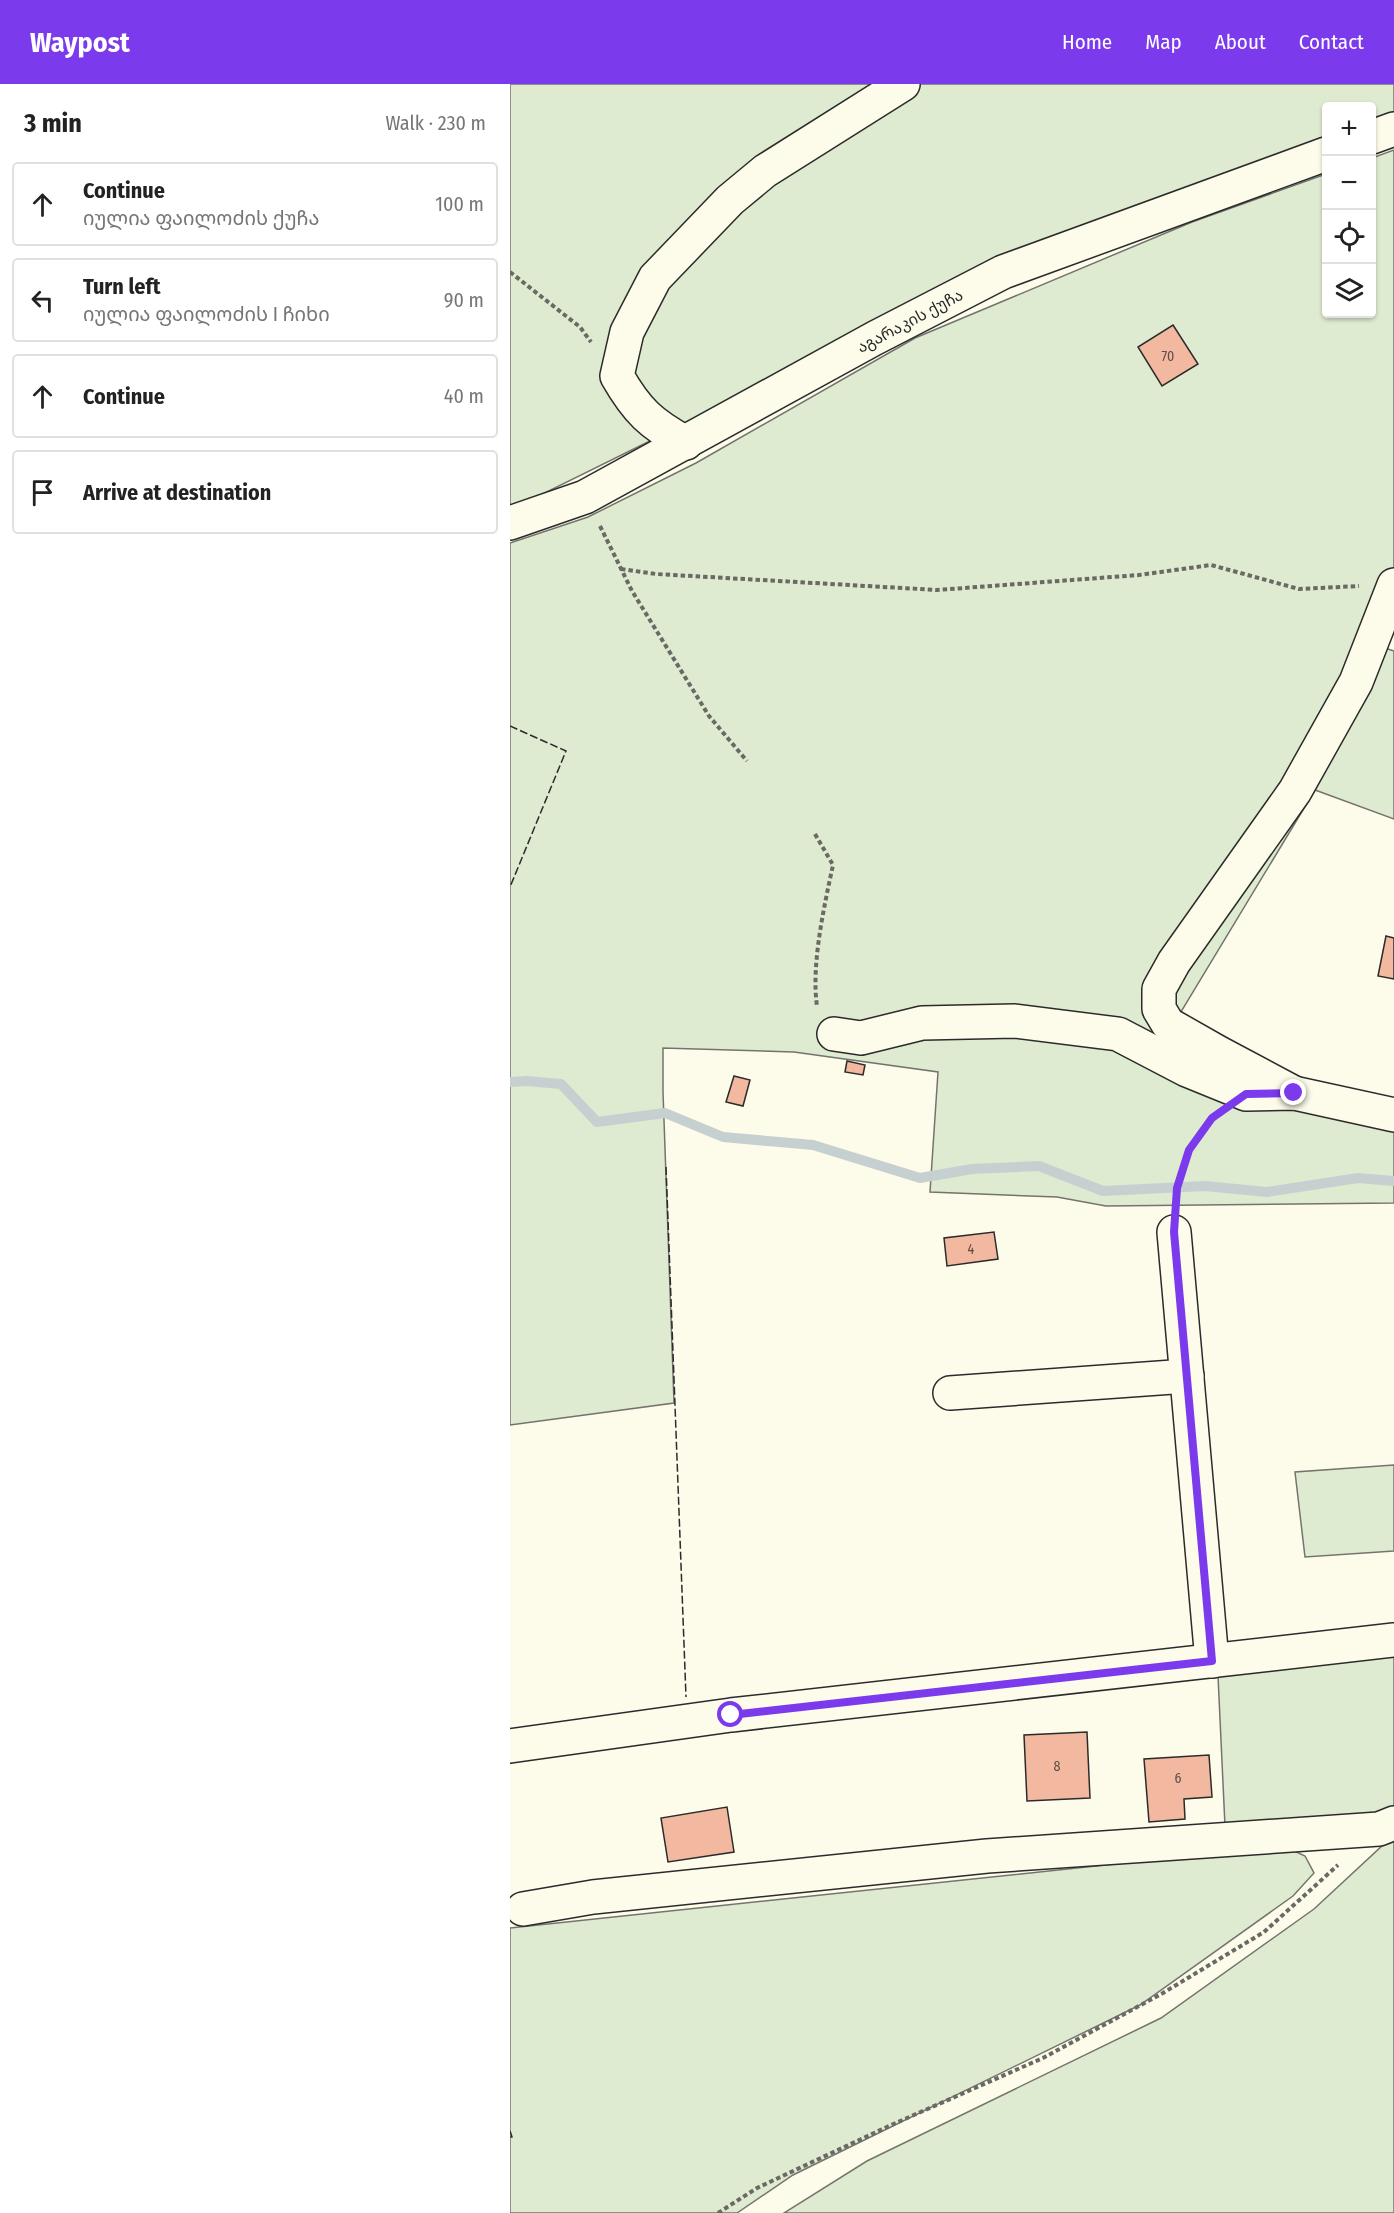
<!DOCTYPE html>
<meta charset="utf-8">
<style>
:root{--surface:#fff;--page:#f6f6f6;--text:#222;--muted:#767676;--line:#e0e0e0;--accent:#7c3aed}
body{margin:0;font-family:"Fira Sans Condensed","Noto Sans Georgian",sans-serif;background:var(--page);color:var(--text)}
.controls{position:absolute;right:18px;top:18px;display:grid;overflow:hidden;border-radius:6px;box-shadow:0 2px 4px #0004}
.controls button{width:54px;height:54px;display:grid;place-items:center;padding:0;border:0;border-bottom:2px solid var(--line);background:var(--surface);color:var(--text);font:30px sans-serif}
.stop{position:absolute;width:18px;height:18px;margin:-14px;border:4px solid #7c3aed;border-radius:50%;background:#fff}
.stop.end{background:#7c3aed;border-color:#fff;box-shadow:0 2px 6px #0008}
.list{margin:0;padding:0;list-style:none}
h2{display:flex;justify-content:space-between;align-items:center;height:78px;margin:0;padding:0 24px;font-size:26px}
h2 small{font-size:20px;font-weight:400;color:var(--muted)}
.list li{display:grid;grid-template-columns:39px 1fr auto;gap:18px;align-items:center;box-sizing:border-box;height:84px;margin:0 12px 12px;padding:0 12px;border:2px solid var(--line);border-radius:6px}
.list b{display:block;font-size:22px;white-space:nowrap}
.list p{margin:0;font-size:20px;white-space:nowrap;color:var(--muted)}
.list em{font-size:20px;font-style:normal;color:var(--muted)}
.icon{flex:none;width:33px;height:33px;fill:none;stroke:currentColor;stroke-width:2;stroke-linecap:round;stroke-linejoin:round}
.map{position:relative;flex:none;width:884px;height:2129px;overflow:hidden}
header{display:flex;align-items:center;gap:36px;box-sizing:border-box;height:84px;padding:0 30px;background:var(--accent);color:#fff}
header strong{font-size:28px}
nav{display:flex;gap:33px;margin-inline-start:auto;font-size:21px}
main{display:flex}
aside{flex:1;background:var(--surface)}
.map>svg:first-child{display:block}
.green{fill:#deebd1;stroke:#74746e;stroke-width:1.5}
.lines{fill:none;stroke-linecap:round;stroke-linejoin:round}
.stream{stroke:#c7d0d0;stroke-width:10}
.building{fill:#f2b8a0;stroke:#2b2b2b;stroke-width:1.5}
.minor-casing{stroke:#2b2b2b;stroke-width:36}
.path{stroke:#6a6964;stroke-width:4;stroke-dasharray:4.5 3;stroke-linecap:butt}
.minor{stroke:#fdfbea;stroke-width:33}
.fence{stroke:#2b2b2b;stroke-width:1.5;stroke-dasharray:8 3;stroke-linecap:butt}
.route{stroke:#7c3aed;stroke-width:8}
.labels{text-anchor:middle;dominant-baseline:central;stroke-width:4.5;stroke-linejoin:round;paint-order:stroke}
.number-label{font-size:14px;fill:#5d4e48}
.street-label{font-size:16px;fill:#2b2b2b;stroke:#fdfbea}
</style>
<header>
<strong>Waypost</strong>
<nav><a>Home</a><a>Map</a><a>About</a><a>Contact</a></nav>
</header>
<main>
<aside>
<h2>3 min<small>Walk · 230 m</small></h2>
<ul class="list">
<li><svg class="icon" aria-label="ahead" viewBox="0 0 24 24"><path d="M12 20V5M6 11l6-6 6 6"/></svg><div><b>Continue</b><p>იულია ფაილოძის ქუჩა</p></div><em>100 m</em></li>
<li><svg class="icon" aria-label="left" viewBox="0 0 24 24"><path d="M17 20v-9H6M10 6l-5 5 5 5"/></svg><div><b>Turn left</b><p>იულია ფაილოძის I ჩიხი</p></div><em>90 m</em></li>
<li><svg class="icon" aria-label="ahead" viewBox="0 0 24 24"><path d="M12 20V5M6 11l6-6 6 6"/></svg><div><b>Continue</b></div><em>40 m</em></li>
<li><svg class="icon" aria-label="arrive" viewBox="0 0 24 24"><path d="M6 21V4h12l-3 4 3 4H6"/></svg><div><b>Arrive at destination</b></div></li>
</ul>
</aside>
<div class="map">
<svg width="884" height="2129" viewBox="0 0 884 2129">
<rect width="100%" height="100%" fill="#fdfbea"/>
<g class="green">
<path d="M0,0H884V28L862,36V22H816V52L671,106L148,353L0,426Z"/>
<path d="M884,66V529L869,562L884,567V735L805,706L660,946L884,1046V1119L596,1122L547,1113L420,1108L428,988L284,968L153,964V1008L164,1319L0,1341V459L78,433L186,379L405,254L682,138L816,90V230H862V74Z"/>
<path d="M884,1381V1467L795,1473L785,1388Z"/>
<path d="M884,1568V1724L866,1730L715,1742L708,1592Z"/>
<path d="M884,1757V2129H274L357,2077L651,1934L804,1825L872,1762Z"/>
<path d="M774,1762L795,1772L804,1789L783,1812L630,1921L283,2091L227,2129H0V1844Z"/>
</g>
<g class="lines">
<path class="stream" d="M0,998L17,997L51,1000L87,1038L155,1029L213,1053L303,1061L410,1094L462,1085L529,1082L593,1107L695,1102L757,1108L848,1094L884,1097"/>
</g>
<g class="building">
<path d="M663,241L688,280L652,302L628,263Z"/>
<path d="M876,852L884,854V895L868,892Z"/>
<path d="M337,977L355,981L353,991L335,988Z"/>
<path d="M224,992L240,996L233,1022L216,1018Z"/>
<path d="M484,1148L488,1175L437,1182L434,1154Z"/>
<path d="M577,1648L580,1714L517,1717L514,1651Z"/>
<path d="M699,1671L702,1713L674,1715L675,1735L639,1738L634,1675Z"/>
<path d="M217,1723L224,1768L158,1778L151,1734Z"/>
</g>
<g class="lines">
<g class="minor-casing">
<g id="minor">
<path d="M862,53L884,45"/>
<path d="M176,359C141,340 127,327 107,292L117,248L145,194L220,116L255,87L393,0"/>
<path d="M0,439L75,413L365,254L493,188L816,70"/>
<path d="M324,950L351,954L412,939L505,937L608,950L677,986L736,1010L784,1009L884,1031"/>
<path d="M784,1009L709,969L658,940L649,925V905L664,878L785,707L846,598L884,501"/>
<path d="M664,1148L702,1577"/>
<path d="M440,1309L677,1292"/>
<path d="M0,1662L221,1631L884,1556"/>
<path d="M13,1825L83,1813L477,1772L869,1745L884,1739"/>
</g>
</g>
<g class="path">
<path d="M0,188L70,243L81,258"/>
<path d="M90,442L122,507L199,632L237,677"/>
<path d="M111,485L146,490L427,506L629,491L701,481L789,505L849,502"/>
<path d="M305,750L323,781C314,823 301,881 307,922"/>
<path d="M666,1115C670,1084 683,1056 703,1033"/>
<path d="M208,2129L247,2104L379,2042L533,1974L653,1909L754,1848L828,1781"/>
</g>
<use href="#minor" class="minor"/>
<g class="fence">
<path d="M0,642L56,667L0,803"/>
<path d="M156,1083L176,1613"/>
<path d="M0,2047L2,2053H0"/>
</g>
</g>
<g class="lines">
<path class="route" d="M221,1631L702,1577L664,1148L667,1104L679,1066L702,1034L736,1010L784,1009"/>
</g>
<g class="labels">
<g class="number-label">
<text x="658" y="272">70</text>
<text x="461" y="1165">4</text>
<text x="547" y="1682">8</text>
<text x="668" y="1694">6</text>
</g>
<g class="street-label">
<text transform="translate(400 237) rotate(-28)">აგარაკის ქუჩა</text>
</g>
</g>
</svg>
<div class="controls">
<button>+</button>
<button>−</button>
<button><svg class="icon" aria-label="locate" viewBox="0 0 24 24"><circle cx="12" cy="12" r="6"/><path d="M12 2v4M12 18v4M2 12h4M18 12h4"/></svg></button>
<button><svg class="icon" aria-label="layers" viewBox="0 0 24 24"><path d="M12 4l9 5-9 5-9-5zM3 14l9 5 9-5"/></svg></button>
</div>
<div class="stop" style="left:221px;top:1631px"></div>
<div class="stop end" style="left:784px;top:1009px"></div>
</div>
</main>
